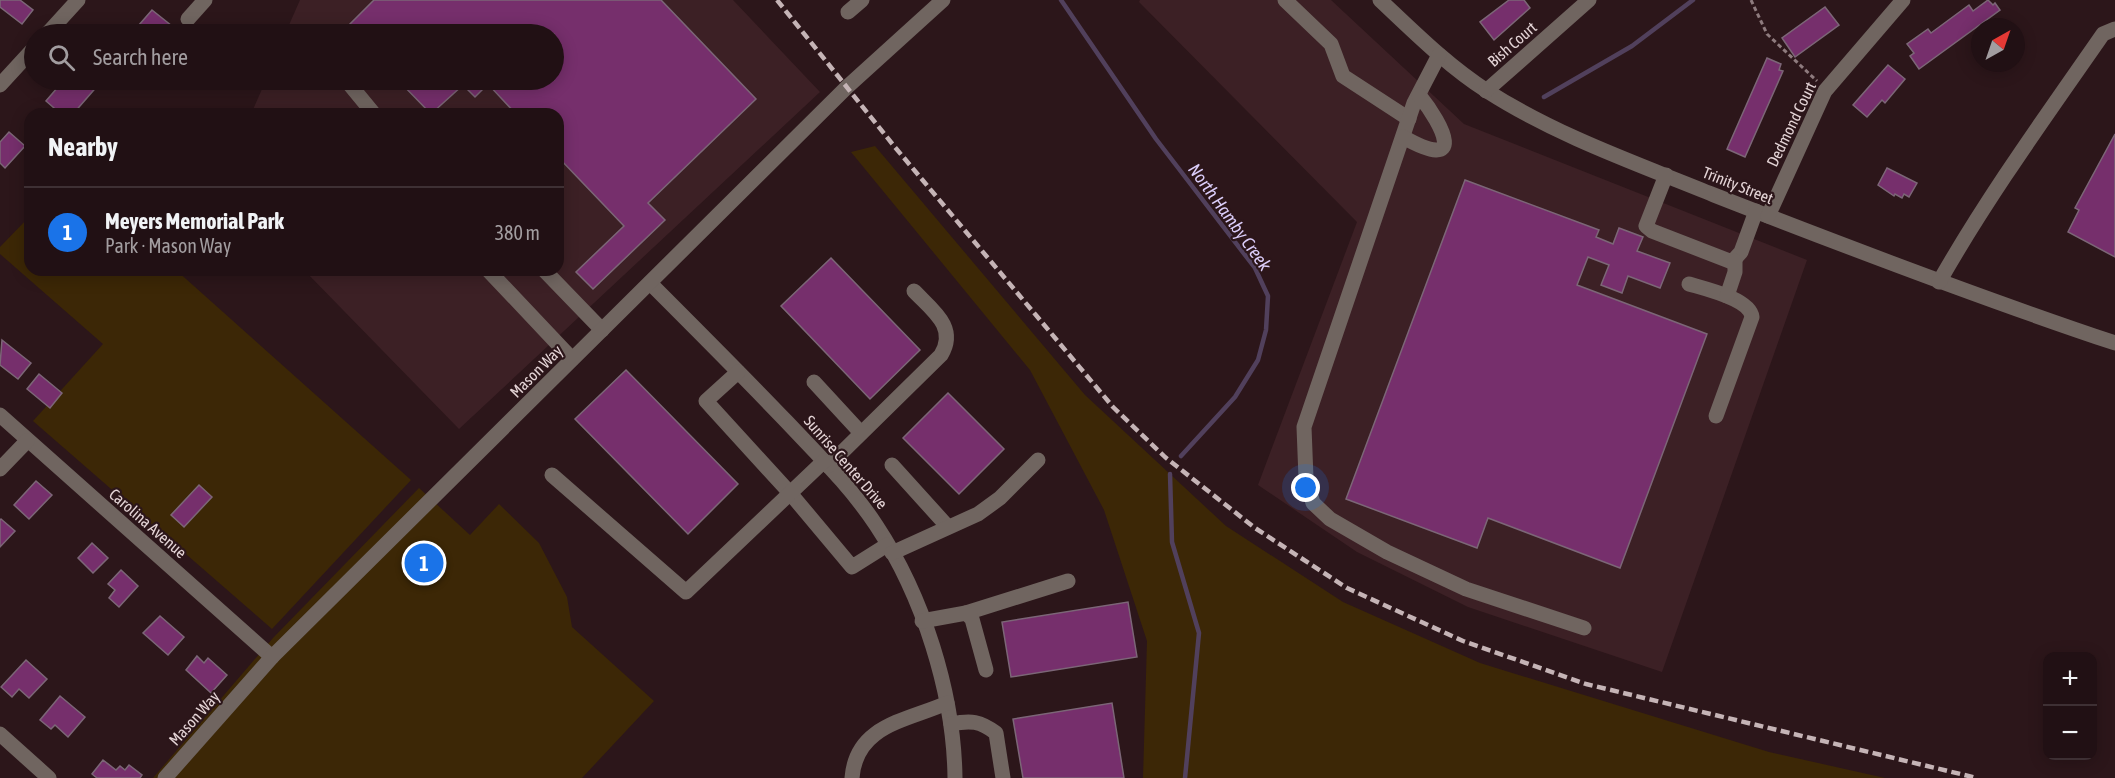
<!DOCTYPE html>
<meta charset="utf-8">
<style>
:root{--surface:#211014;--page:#29191d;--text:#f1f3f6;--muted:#a29da0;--line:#3e3034;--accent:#1a73e8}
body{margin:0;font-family:"Asap Condensed",sans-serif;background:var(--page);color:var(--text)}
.controls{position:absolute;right:18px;bottom:18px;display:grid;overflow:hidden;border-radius:12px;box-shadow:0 3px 15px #0003}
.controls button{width:54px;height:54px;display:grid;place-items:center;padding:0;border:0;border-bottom:2px solid var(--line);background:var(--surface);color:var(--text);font:30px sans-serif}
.compass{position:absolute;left:1971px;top:18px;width:54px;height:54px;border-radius:50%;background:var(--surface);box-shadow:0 3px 15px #0003;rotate:40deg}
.you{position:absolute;left:1306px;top:488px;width:21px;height:21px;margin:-15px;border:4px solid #fff;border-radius:50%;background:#1a73e8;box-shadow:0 0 0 9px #1a73e833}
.badge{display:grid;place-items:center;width:39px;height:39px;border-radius:50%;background:var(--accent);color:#fff;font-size:20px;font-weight:700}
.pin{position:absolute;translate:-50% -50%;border:3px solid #fff;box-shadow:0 2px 6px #0006}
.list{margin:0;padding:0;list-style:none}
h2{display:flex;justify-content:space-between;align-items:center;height:78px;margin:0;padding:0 24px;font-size:26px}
h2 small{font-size:20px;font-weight:400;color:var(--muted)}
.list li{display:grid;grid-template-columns:39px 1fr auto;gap:18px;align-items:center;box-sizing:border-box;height:90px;padding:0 24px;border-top:2px solid var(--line)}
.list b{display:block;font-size:22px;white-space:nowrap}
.list p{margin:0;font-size:20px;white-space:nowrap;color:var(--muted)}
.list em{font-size:20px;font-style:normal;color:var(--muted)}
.icon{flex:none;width:33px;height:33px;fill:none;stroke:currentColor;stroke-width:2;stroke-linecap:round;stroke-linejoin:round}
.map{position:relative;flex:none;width:2115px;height:778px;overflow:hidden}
.search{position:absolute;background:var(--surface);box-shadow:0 3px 15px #0003;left:24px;top:24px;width:540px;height:66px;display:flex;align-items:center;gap:15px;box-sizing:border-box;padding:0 21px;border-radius:33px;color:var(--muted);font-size:22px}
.panel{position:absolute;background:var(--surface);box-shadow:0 3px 15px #0003;left:24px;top:108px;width:540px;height:168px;border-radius:18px}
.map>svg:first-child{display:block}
.built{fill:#3c2025}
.green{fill:#3c2706}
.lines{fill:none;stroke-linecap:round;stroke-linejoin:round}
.stream{stroke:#51405c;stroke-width:4.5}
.building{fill:#762f6c;stroke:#7c6677;stroke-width:1.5}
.path{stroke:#8e7b7e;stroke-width:3;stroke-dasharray:4.5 3;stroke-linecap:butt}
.minor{stroke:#706560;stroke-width:15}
.rail{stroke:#c5b4b6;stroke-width:4.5;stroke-dasharray:9 4.5;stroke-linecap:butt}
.labels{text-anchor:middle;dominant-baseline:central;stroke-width:4.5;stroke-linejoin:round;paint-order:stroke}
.street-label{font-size:16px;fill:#e4d4d6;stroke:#2c161a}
.water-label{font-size:18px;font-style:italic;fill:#dbcdf9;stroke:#2c161a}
</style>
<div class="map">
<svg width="2115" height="778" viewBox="0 0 2115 778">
<rect width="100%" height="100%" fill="#2c161a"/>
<g class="built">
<path d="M300,0H733L820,92L459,429L304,270H558V114H251L266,80H554V34H285Z"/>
<path d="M1140,0H1331L1464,124L1807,260L1662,672L1468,607L1357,552L1258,485L1357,222L1139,2Z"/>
</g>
<g class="green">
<path d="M875,146L1085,395L1226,526L1343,602L1480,663L1769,752L1885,778H1143L1147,641L1104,510L1030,370L851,152Z"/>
<path d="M30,216V270H176L411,480L272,629L33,421L103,344L0,254V247Z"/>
<path d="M419,488L470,535L499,504L539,543L567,597L572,627L654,701L582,778H153L273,638Z"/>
</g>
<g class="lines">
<g class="stream">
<path d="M1061,0L1156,139L1255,268L1268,296L1266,330L1258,360L1235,397L1181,456"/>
<path d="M1544,97L1632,46L1693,0"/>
<path d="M1170,474L1172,542L1199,633L1185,778"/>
</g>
</g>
<g class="building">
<path d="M0,0H20L33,10L22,24L0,7Z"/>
<path d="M374,0H661L756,99L648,203L665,220L593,289L576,272L624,226L558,157V114H516L488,84L475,97L463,85L431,114L398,80H554V34H355L347,27Z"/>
<path d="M1509,0H1524L1530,8L1494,40L1480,22Z"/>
<path d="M1988,0L1993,5L1995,3L2000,10L1919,69L1910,56L1914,53L1907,44L1928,29L1931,33L1969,5L1973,11Z"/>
<path d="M1825,7L1839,25L1795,57L1782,38Z"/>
<path d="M152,10L182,34H151L139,25Z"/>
<path d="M1767,58L1781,64L1779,70L1783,71L1745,157L1727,149Z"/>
<path d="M1888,65L1905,79L1885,103L1882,100L1867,117L1853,105Z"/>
<path d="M64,80H94L99,84L73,114H61L46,101Z"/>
<path d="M9,132L25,146L5,168L0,163V142Z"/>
<path d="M2115,134V257L2068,232L2079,210L2075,208Z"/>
<path d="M1887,168L1917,183L1909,197L1904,194L1902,198L1895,194L1894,196L1878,185Z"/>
<path d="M1465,180L1599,230L1596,237L1613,244L1619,228L1643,237L1637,251L1670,263L1660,288L1628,276L1622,293L1601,285L1609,265L1588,257L1577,285L1707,334L1620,568L1488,518L1477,548L1346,499Z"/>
<path d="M831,258L920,350L870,399L781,306Z"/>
<path d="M2,340L31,363L18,379L0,365Z"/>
<path d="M626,370L738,484L688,534L575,419Z"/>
<path d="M39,374L62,393L50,408L27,389Z"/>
<path d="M948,393L1004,449L959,494L903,438Z"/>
<path d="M36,481L52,495L29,519L14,505Z"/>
<path d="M199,485L212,497L184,527L171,515Z"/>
<path d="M1,519L15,531L0,547V520Z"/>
<path d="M92,543L108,558L93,573L78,558Z"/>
<path d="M121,570L138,586L119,607L109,598L115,590L108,584Z"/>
<path d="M1128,602L1137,657L1011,677L1002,622Z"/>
<path d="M160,616L184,637L168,655L143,633Z"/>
<path d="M197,656L204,663L208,658L227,675L211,693L186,670Z"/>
<path d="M26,660L47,679L29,698L19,689L12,697L1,687Z"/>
<path d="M60,696L85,717L68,737L55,725L51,729L40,720Z"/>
<path d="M1112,703L1124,778H1023L1013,719Z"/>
<path d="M103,760L116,770L120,766L125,770L129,765L142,775L140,778H97L92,774Z"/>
</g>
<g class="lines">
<path class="path" d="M1751,0L1767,34L1817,81"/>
<g class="minor">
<path d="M1285,0L1331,44L1343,76L1409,119"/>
<path d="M1380,0C1414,32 1448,66 1487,91C1557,136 1638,164 1714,195C1847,247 1980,298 2115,343"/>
<path d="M848,12L862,0"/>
<path d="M188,19L205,0"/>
<path d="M306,32L308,34"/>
<path d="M47,34L78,0"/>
<path d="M1439,55L1414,103L1304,427L1306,478L1313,503L1330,519L1387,552L1466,589L1584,628"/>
<path d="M346,80L374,114"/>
<path d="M0,85L34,48"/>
<path d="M1486,91L1589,0"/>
<path d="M1403,137C1467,173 1444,126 1419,95"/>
<path d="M1666,175L1646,226L1652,231L1732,262L1741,252L1756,211"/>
<path d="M1768,216L1825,91L1903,0"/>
<path d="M488,270L572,359"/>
<path d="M544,270L602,330"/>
<path d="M1939,282C1988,196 2046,116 2103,34L2115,29"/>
<path d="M650,283C696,329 742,375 787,422C818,455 851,487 876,525C923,596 954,693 955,778"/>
<path d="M1689,284C1706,289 1750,299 1752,317L1716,416"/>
<path d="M1727,296L1735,272V261"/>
<path d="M738,372L706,401L790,493L852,567L887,545"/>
<path d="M814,382L861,433"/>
<path d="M0,415L272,657"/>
<path d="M892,465L948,527"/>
<path d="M828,466L941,355C958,327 932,310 914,291"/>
<path d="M0,469L27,441"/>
<path d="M552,475L686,592L824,461"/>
<path d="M892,553L978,514L1000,498L1038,460"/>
<path d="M966,613L1068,581"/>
<path d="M922,621L966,613L972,619L986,670"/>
<path d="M951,724C971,720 980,721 996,733L1003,778"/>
<path d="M0,734L49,778"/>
<path d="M165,778L272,657L847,87L943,0"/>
<path d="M852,778C856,725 906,721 947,703"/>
</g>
<path class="rail" d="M777,0L894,146L1113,407L1165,457L1255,528L1347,588L1463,641L1586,684L1977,778"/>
</g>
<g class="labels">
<g class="street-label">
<text transform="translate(1512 44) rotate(-41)">Bish Court</text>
<text transform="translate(1791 124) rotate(-64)">Dedmond Court</text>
<text transform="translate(1738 185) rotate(22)">Trinity Street</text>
<text transform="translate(536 371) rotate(-45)">Mason Way</text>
<text transform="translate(846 462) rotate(49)">Sunrise Center Drive</text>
<text transform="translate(148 523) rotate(41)">Carolina Avenue</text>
<text transform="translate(194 718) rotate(-48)">Mason Way</text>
</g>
<g class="water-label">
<text transform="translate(1230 217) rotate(54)">North Hamby Creek</text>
</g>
</g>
</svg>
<div class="controls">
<button>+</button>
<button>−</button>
</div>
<svg class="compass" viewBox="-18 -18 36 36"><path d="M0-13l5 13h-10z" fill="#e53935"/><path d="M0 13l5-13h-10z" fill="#a29da0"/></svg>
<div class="you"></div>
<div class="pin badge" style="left:424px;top:563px">1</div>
<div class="search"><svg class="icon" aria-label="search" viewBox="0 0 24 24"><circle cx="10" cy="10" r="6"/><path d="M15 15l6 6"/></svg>Search here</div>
<section class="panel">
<h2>Nearby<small></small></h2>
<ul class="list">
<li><span class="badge">1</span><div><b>Meyers Memorial Park</b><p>Park · Mason Way</p></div><em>380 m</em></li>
</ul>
</section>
</div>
